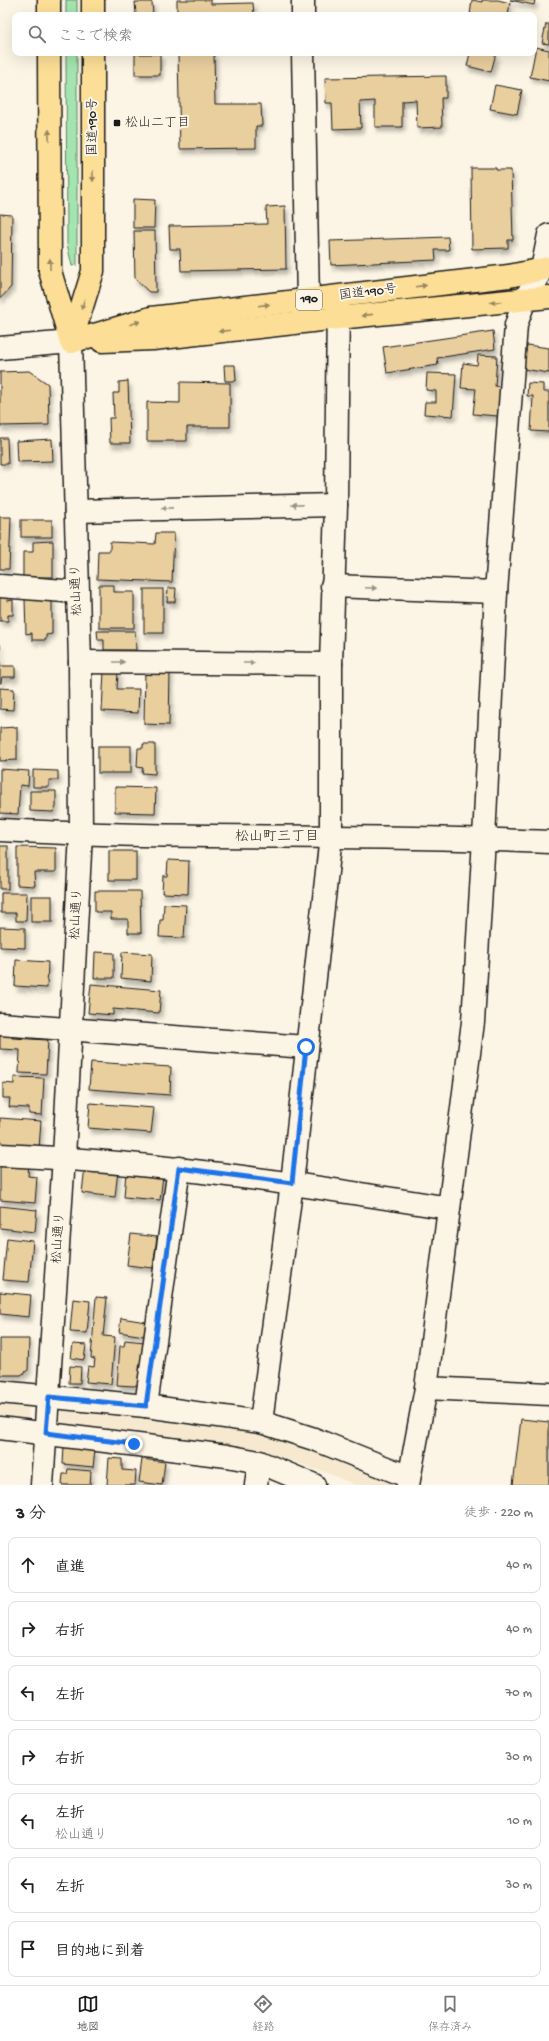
<!DOCTYPE html>
<html lang="ja">
<meta charset="utf-8">
<style>
:root{--surface:#fff;--page:#f2f2f2;--text:#222;--muted:#767676;--line:#e0e0e0;--accent:#1c1c1c}
body{margin:0;font-family:"Gochi Hand","Klee One",sans-serif;background:var(--page);color:var(--text)}
.stop{position:absolute;width:12px;height:12px;margin:-9px;border:3px solid #1a73e8;border-radius:50%;background:#fff}
.stop.end{background:#1a73e8;border-color:#fff;box-shadow:0 1px 4px #0008}
.list{margin:0;padding:0;list-style:none}
h2{display:flex;justify-content:space-between;align-items:center;height:52px;margin:0;padding:0 16px;font-size:17px}
h2 small{font-size:13px;font-weight:400;color:var(--muted)}
.list li{display:grid;grid-template-columns:26px 1fr auto;gap:12px;align-items:center;box-sizing:border-box;height:56px;margin:0 8px 8px;padding:0 8px;border:1px solid var(--line);border-radius:8px}
.list b{display:block;font-size:15px;white-space:nowrap}
.list p{margin:0;font-size:13px;white-space:nowrap;color:var(--muted)}
.list em{font-size:13px;font-style:normal;color:var(--muted)}
.icon{flex:none;width:22px;height:22px;fill:none;stroke:currentColor;stroke-width:2;stroke-linecap:round;stroke-linejoin:round}
.map{position:relative;flex:none;width:549px;height:1485px;overflow:hidden}
.search{position:absolute;background:var(--surface);box-shadow:0 4px 16px #0002;left:12px;right:12px;top:12px;height:44px;display:flex;align-items:center;gap:10px;box-sizing:border-box;padding:0 14px;border-radius:8px;color:var(--muted);font-size:15px}
.sheet{height:500px;background:var(--surface)}
nav{display:flex;justify-content:space-around;align-items:center;box-sizing:border-box;height:56px;border-top:1px solid var(--line);background:var(--surface);font-size:11px;color:var(--muted)}
nav a{display:grid;justify-items:center;gap:2px}
nav .on{color:var(--accent)}
.map>svg:first-child{display:block}
.built{fill:#f6e9d0}
.green{fill:#a4e5af;stroke:#608066}
.building{fill:#e9ce9e;stroke:#1c1c1c;filter:url(#shadow)}
.lines{fill:none;stroke-linecap:round;stroke-linejoin:round}
.minor-casing{stroke:#1c1c1c;stroke-width:25}
.highway-casing{stroke:#1c1c1c;stroke-width:25}
.minor{stroke:#fcf5e5;stroke-width:22}
.highway{stroke:#fcde96;stroke-width:22}
.oneway{fill:#97875f}
.oneway2{fill:#97938b}
.route{stroke:#1a73e8;stroke-width:5}
.poi-dot{fill:#1c1c1c;stroke:#fcf5e5;stroke-width:1.5}
.labels{text-anchor:middle;dominant-baseline:central;stroke-width:4;stroke-linejoin:round;paint-order:stroke}
.shield{fill:#fcf5e5;stroke:#5f5d58;stroke-width:1}
.shield-label{font-size:12px;font-weight:bold;fill:#1c1c1c}
.poi-label{font-size:13px;fill:#1c1c1c;stroke:#fcf5e5;text-anchor:start}
.street-label{font-size:13px;fill:#1c1c1c;stroke:#fcf5e5}
.neighbourhood-label{font-size:14px;fill:#1c1c1c;stroke:#fcf5e5}
</style>
<div class="map">
<svg width="549" height="1485" viewBox="0 0 549 1485">
<defs>
<filter id="shadow"><feDropShadow dx="2.5" dy="4.5" stdDeviation="2" flood-color="#0004"/></filter>
</defs>
<rect width="100%" height="100%" fill="#fcf5e5"/>
<filter id="ink" filterUnits="userSpaceOnUse"><feTurbulence type="fractalNoise" baseFrequency=".025" numOctaves="2"/><feDisplacementMap in="SourceGraphic" scale="8" xChannelSelector="R" yChannelSelector="G"/><feConvolveMatrix kernelMatrix="1 2 1 2 8 2 1 2 1" color-interpolation-filters="sRGB"/></filter>
<g filter="url(#ink)">
<g class="built">
<path d="M0,1398L29,1401L27,1425L0,1423Z"/>
<path d="M61,1407L236,1429L282,1440L327,1454L399,1485H355L332,1475L286,1459L239,1448L60,1428Z"/>
</g>
<g class="green">
<rect x="66" y="0" width="11" height="15"/>
<path d="M66,53H77V265L72,266L67,244Z"/>
</g>
<g class="building">
<path d="M177,0H211V4L253,3L254,15H177Z"/>
<path d="M472,0L482,2V0H498L510,3L508,15H470Z"/>
<path d="M510,0H535L534,5Z"/>
<path d="M135,2H152L153,15H136Z"/>
<path d="M546,24H549V44L542,43Z"/>
<path d="M536,47L549,50V81L530,77Z"/>
<path d="M178,53H214L215,104H261L262,126H256V148L180,149Z"/>
<path d="M470,53H496L491,72L467,66Z"/>
<rect x="135" y="54" width="25" height="21"/>
<path d="M446,76V98H441L442,127L417,128L416,100L402,101V127H375V101L360,102L361,128L333,129L332,103H326L325,78Z"/>
<path d="M495,85L522,90L517,114L490,109Z"/>
<path d="M471,168H496V170H511L513,240H508V248L472,249Z"/>
<path d="M133,199L155,200L154,228H133Z"/>
<path d="M285,206L286,269L181,271L180,249H170L169,226L267,224L266,207Z"/>
<path d="M0,214L12,215L11,287L0,299Z"/>
<path d="M134,231H155L156,292H149L135,279Z"/>
<path d="M448,237L449,250H435L436,260L331,265L330,241Z"/>
<path d="M493,331L495,349L437,358L438,365L387,373L383,347Z"/>
<path d="M527,345L549,348V373L523,369Z"/>
<path d="M478,355L497,356L495,386L501,387L498,416L473,414L476,389L461,388L463,363L477,365Z"/>
<path d="M224,365H235L236,381H225Z"/>
<path d="M29,371L48,384L49,425L0,426V372Z"/>
<path d="M427,373L456,374L453,416L424,414L425,402H436V391L426,390Z"/>
<path d="M128,381L130,443H110L109,418H114L113,393H119V382Z"/>
<path d="M180,382L230,383V427H187V441H147V402L180,403Z"/>
<path d="M528,383L543,384V392H549V432L531,431L533,396H527Z"/>
<path d="M0,438H7L8,464H0Z"/>
<path d="M52,439L53,461L17,462L16,441Z"/>
<path d="M0,517H11L9,569H0Z"/>
<rect x="21" y="520" width="31" height="17"/>
<path d="M156,533H174L172,582L97,579L98,551H110V542L155,544Z"/>
<path d="M53,541V577H23V552H33V542Z"/>
<path d="M99,585H114V592H134V628H99Z"/>
<path d="M168,588H176L175,602H167Z"/>
<rect x="144" y="589" width="19" height="44"/>
<path d="M0,593L8,594L7,601L13,600V615H8V621H0Z"/>
<path d="M52,598V634L46,635V640H32V633L26,634L25,599Z"/>
<path d="M97,631H135L136,650H104V640H98Z"/>
<path d="M0,644V666H15V677H2L1,683H0Z"/>
<path d="M145,670L170,671L169,725L144,724Z"/>
<path d="M104,671H118L117,689H139L138,713L102,711Z"/>
<path d="M0,688L14,689L13,710L0,709Z"/>
<path d="M17,727V760L0,761V728Z"/>
<path d="M143,744H155V774L142,773L143,768L137,767L138,748H143Z"/>
<rect x="98" y="746" width="33" height="27"/>
<path d="M0,769L29,771L28,786L20,785L18,814L0,813Z"/>
<path d="M33,770L58,771V780H49V787H33Z"/>
<path d="M115,787L156,788L155,813L115,812Z"/>
<path d="M30,791H56V807L53,812L30,811Z"/>
<rect x="0" y="846" width="8" height="43"/>
<path d="M17,847L56,848V872H34L35,886L17,885Z"/>
<rect x="109" y="851" width="27" height="29"/>
<path d="M168,860L189,861L188,894L162,893L163,876H167Z"/>
<path d="M95,891H140L141,933H128V919H111V912H95Z"/>
<path d="M1,893H27L26,921H16V913H1Z"/>
<rect x="31" y="896" width="21" height="26"/>
<path d="M164,904L186,905L184,938L159,937L160,920H163Z"/>
<path d="M0,927L25,928V948L0,947Z"/>
<path d="M95,952L114,953V978H94Z"/>
<path d="M122,952L152,954L151,981L121,978Z"/>
<path d="M16,960L48,962L47,988L15,986Z"/>
<path d="M91,984L161,990L159,1013L113,1009V1015L88,1013Z"/>
<path d="M0,1028L12,1029V1038L48,1040L46,1074L19,1073L20,1050L0,1049Z"/>
<path d="M91,1062L171,1067L170,1095L89,1089Z"/>
<path d="M14,1077L44,1078L42,1115L29,1114V1108L9,1107L10,1098H3V1083L14,1084Z"/>
<path d="M90,1103L154,1108L151,1133L88,1128Z"/>
<path d="M0,1118L41,1121L39,1148L0,1146Z"/>
<path d="M0,1158L29,1161L28,1176L37,1177L35,1203L0,1200Z"/>
<path d="M85,1166L118,1170L115,1197L82,1193Z"/>
<path d="M126,1172L163,1176L160,1200L124,1197Z"/>
<path d="M0,1206L37,1210L35,1232L0,1228Z"/>
<path d="M131,1234L157,1237L153,1268L127,1265Z"/>
<path d="M7,1238L33,1241L29,1282L3,1280Z"/>
<path d="M0,1292L31,1295L29,1317L0,1314Z"/>
<path d="M96,1297L107,1298L103,1336L115,1337L111,1384L86,1382L88,1366L94,1367L95,1359L91,1358Z"/>
<path d="M73,1299L90,1301L87,1333L70,1332Z"/>
<path d="M121,1318L146,1322L144,1336L119,1332Z"/>
<path d="M0,1339H29L28,1370L21,1375H0Z"/>
<path d="M125,1340L144,1342L140,1383L134,1386L117,1385L120,1346H124Z"/>
<path d="M73,1344L86,1345L84,1360L71,1358Z"/>
<path d="M70,1366L81,1367L80,1383H69Z"/>
<path d="M521,1419L549,1422V1485H513Z"/>
<path d="M64,1447L95,1450L93,1467L63,1464Z"/>
<path d="M109,1458L122,1459V1470L136,1471L135,1485H107Z"/>
<path d="M142,1459L165,1462L162,1485L139,1482Z"/>
<path d="M68,1469L91,1471L90,1485H62L63,1474H67Z"/>
</g>
<g class="lines">
<g class="minor-casing">
<g id="minor">
<path d="M303,0V15"/>
<path d="M303,53L308,300"/>
<path d="M0,348L71,342L80,662L81,834L64,1157L42,1485"/>
<path d="M76,511L336,505"/>
<path d="M0,586L77,592"/>
<path d="M332,586L496,592"/>
<path d="M80,662L331,664"/>
<path d="M0,830C183,840 366,833 549,842"/>
<path d="M0,1024L306,1047"/>
<path d="M0,1155C151,1161 300,1184 449,1208"/>
<path d="M426,1388L549,1394"/>
<path d="M0,1392L146,1406L261,1422L314,1439L409,1477"/>
<path d="M146,1406L179,1168"/>
<path d="M261,1422L292,1183L331,836V664L336,505L338,300"/>
<path d="M0,1428L227,1456L259,1462L314,1485"/>
<path d="M256,1485L259,1462"/>
<path d="M408,1485L426,1388L473,1022L484,839L496,592L516,325L525,299L542,269L549,235"/>
</g>
</g>
<g class="highway-casing">
<g id="highway">
<path d="M49,0V15"/>
<path d="M93,15V0"/>
<path d="M49,53L50,271L71,342"/>
<path d="M102,341L153,339L338,318L549,297"/>
<path d="M71,342L151,318L509,276L549,268"/>
<path d="M71,342L93,271V53"/>
</g>
</g>
<use href="#minor" class="minor"/>
<use href="#highway" class="highway"/>
</g>
<defs><path id="oneway-solid" d="M-6-.8H1V-3.2L6.5 0L1 3.2V.8H-6Z"/></defs>
<g class="oneway">
<use href="#oneway-solid" transform="translate(49 135) rotate(-90)"/>
<use href="#oneway-solid" transform="translate(93 176) rotate(90)"/>
<use href="#oneway-solid" transform="translate(50 264) rotate(-91)"/>
<use href="#oneway-solid" transform="translate(421 286) rotate(-7)"/>
<use href="#oneway-solid" transform="translate(496 302) rotate(175)"/>
<use href="#oneway-solid" transform="translate(83 304) rotate(107)"/>
<use href="#oneway-solid" transform="translate(264 305) rotate(-7)"/>
<use href="#oneway-solid" transform="translate(367 315) rotate(174)"/>
<use href="#oneway-solid" transform="translate(135 323) rotate(-17)"/>
<use href="#oneway-solid" transform="translate(224 331) rotate(173)"/>
</g>
<g class="oneway2">
<use href="#oneway-solid" transform="translate(297 505) rotate(179)"/>
<use href="#oneway-solid" transform="translate(167 508) rotate(179)"/>
<use href="#oneway-solid" transform="translate(371 588) rotate(2)"/>
<use href="#oneway-solid" transform="translate(119 662)"/>
<use href="#oneway-solid" transform="translate(249 663)"/>
</g>
</g>
<g class="lines" filter="url(#ink)">
<path class="route" d="M134,1444L46,1433L49,1397L146,1406L179,1168L292,1183L306,1047"/>
</g>
<rect class="poi-dot" x="113" y="119" width="8" height="8" rx="2"/>
<g class="labels">
<rect class="shield" x="296" y="290" width="26" height="20" rx="3"/>
<g class="shield-label">
<text x="309" y="300">190</text>
</g>
<g class="poi-label">
<text x="125" y="123">松山二丁目</text>
</g>
<g class="street-label">
<text transform="translate(93 127) rotate(-90)">国道190号</text>
<text transform="translate(368 293) rotate(-7)">国道190号</text>
<text transform="translate(77 590) rotate(-92)">松山通り</text>
<text transform="translate(77 914) rotate(-87)">松山通り</text>
<text transform="translate(59 1238) rotate(-86)">松山通り</text>
</g>
<g class="neighbourhood-label">
<text x="277" y="837">松山町三丁目</text>
</g>
</g>
</svg>
<div class="stop" style="left:306px;top:1047px"></div>
<div class="stop end" style="left:134px;top:1444px"></div>
<div class="search"><svg class="icon" aria-label="search" viewBox="0 0 24 24"><circle cx="10" cy="10" r="6"/><path d="M15 15l6 6"/></svg>ここで検索</div>
</div>
<section class="sheet">
<h2>3 分<small>徒歩 · 220 m</small></h2>
<ul class="list">
<li><svg class="icon" aria-label="ahead" viewBox="0 0 24 24"><path d="M12 20V5M6 11l6-6 6 6"/></svg><div><b>直進</b></div><em>40 m</em></li>
<li><svg class="icon" aria-label="right" viewBox="0 0 24 24"><path d="M7 20v-9h11M14 6l5 5-5 5"/></svg><div><b>右折</b></div><em>40 m</em></li>
<li><svg class="icon" aria-label="left" viewBox="0 0 24 24"><path d="M17 20v-9H6M10 6l-5 5 5 5"/></svg><div><b>左折</b></div><em>70 m</em></li>
<li><svg class="icon" aria-label="right" viewBox="0 0 24 24"><path d="M7 20v-9h11M14 6l5 5-5 5"/></svg><div><b>右折</b></div><em>30 m</em></li>
<li><svg class="icon" aria-label="left" viewBox="0 0 24 24"><path d="M17 20v-9H6M10 6l-5 5 5 5"/></svg><div><b>左折</b><p>松山通り</p></div><em>10 m</em></li>
<li><svg class="icon" aria-label="left" viewBox="0 0 24 24"><path d="M17 20v-9H6M10 6l-5 5 5 5"/></svg><div><b>左折</b></div><em>30 m</em></li>
<li><svg class="icon" aria-label="arrive" viewBox="0 0 24 24"><path d="M6 21V4h12l-3 4 3 4H6"/></svg><div><b>目的地に到着</b></div></li>
</ul>
</section>
<nav>
<a class="on"><svg class="icon" aria-label="map" viewBox="0 0 24 24"><path d="M3 6l6-2 6 2 6-2v14l-6 2-6-2-6 2zM9 4v14M15 6v14"/></svg>地図</a>
<a><svg class="icon" aria-label="directions" viewBox="0 0 24 24"><path d="M12 3l9 9-9 9-9-9zM9 14v-3h6M13 9l2 2-2 2"/></svg>経路</a>
<a><svg class="icon" aria-label="saved" viewBox="0 0 24 24"><path d="M7 4h10v16l-5-4-5 4z"/></svg>保存済み</a>
</nav>
